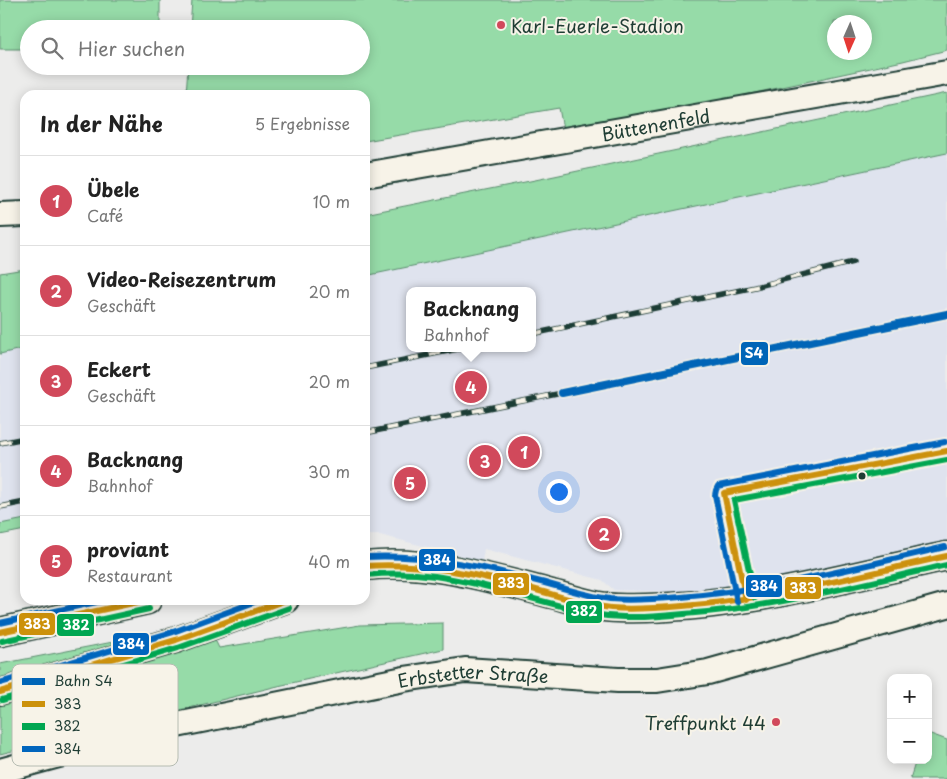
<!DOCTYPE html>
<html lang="de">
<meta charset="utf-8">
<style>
:root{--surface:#fff;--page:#f6f6f6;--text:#222;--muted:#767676;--line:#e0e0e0;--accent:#d1495b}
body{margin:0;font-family:"Playpen Sans",sans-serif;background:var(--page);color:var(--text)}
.controls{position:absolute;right:15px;bottom:15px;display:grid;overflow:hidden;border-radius:10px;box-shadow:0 2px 12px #0003}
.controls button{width:45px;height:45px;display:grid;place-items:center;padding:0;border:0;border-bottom:1px solid var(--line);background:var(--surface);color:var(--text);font:25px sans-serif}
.compass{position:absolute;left:827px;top:15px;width:45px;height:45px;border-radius:50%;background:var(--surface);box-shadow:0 2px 12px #0003;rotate:183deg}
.you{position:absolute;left:558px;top:491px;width:18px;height:18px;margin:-12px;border:4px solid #fff;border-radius:50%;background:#1a73e8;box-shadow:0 0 0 8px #1a73e833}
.badge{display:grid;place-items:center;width:32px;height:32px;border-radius:50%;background:var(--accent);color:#fff;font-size:16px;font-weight:700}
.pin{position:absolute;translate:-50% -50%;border:2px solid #fff;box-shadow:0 1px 5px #0006}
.popup{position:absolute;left:406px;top:287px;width:130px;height:65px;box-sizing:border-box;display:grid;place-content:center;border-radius:10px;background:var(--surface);filter:drop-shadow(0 1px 4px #0005);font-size:16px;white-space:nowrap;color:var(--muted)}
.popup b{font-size:19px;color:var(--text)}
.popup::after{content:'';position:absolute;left:50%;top:100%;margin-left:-10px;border:10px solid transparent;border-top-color:var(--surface)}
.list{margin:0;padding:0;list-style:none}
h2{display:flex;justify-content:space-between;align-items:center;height:65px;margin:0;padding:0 20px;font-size:21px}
h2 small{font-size:16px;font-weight:400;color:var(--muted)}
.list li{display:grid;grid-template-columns:32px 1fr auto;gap:15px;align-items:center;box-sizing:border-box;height:90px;padding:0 20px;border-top:1px solid var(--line)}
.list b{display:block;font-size:19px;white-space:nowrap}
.list p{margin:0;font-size:16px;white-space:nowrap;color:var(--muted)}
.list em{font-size:16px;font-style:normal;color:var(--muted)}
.icon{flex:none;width:28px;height:28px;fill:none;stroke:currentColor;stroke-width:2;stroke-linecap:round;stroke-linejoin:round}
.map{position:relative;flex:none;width:947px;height:779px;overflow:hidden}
.search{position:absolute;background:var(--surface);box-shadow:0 2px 12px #0003;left:20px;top:20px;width:350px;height:55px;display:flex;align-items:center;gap:12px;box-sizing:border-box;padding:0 18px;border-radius:28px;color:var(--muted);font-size:19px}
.panel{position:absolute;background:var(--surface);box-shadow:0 2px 12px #0003;left:20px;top:90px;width:350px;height:515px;border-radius:15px}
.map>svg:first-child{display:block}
.built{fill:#dfe3ee;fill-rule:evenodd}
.green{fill:#96dba8;stroke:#5a8c6e;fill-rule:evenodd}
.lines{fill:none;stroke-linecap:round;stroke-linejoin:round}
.street-casing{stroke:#1f3d34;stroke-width:28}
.secondary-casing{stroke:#1f3d34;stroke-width:31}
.street{stroke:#f7f3e8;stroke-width:24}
.secondary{stroke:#f7f3e8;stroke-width:28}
.rail-casing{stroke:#1f3d34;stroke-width:5.5}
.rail{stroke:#f7f3e8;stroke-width:4;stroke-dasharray:11;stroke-linecap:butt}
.bus-1-casing{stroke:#f7f3e8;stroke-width:10}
.bus-2-casing{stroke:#f7f3e8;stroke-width:10}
.bus-3-casing{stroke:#f7f3e8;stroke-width:10}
.bus-1{stroke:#cc910a;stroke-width:6}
.bus-2{stroke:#00a651;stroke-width:6}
.bus-3{stroke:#0065bd;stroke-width:6}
.rail-1-casing{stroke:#f7f3e8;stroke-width:11}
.rail-1{stroke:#0065b7;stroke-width:8}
.poi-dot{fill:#d1495b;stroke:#f7f3e8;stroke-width:2}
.bus-dot{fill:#1f3d34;stroke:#f7f3e8;stroke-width:2}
.labels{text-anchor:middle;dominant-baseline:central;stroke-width:4;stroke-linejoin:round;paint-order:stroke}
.poi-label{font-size:18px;fill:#1f3d34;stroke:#f7f3e8;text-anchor:start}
.street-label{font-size:18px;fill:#1f3d34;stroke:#f7f3e8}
.key{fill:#f7f3e8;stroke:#b6bcb2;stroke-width:1}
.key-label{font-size:14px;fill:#1f3d34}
.line-badge{stroke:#f7f3e8;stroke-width:2}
.badge-label{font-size:14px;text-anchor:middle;font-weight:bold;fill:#fff}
</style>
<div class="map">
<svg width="947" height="779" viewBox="0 0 947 779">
<rect width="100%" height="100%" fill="#ececeb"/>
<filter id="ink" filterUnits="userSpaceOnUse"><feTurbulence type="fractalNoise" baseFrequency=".02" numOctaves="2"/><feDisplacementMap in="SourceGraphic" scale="10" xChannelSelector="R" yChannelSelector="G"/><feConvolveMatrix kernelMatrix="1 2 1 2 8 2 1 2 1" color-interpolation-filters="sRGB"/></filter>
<g filter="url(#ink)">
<g class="built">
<path d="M947,153V545L705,593L614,590L602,580L484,549L482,561L380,535H365V276ZM410,291H532V348H410Z"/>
<path d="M25,348V530L0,535V354Z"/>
</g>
<g class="green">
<path d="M0,0H160V29H29V49H0Z"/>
<path d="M192,0H947V50L903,61L564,134L559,108L365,141V95H186L188,66H361V29H190ZM834,22H864V52H834Z"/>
<path d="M947,93V153L365,276V214L545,178Z"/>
<path d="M25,269V348L0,354V273Z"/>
<path d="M25,519V530L0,535V524Z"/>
<path d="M443,623V649L278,686L0,754V664L190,627L213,636L219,648L360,625Z"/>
<path d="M928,733L947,740V779H910L916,760H928Z"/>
</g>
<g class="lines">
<g class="street-casing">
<g id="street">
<path id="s1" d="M365,175L947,73"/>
<path d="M0,215L25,214"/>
<path d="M0,692L176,640L286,600"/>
<path id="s2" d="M0,771L147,731L404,679L465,670L618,680H657L708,672L947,605"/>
</g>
</g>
<g class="secondary-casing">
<g id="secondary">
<path d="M365,566C428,559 491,578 552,594C573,599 596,608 618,608C729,611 839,579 947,556"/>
<path d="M0,632L147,600"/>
</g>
</g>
<use href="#street" class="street"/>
<use href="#secondary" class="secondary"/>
<g class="rail-casing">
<g id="rail">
<path d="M532,334L755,287L853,262"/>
<path d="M365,368L463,348"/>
<path d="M365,433L562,393"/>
<path d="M0,443L25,438"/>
<path d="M0,507L25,502"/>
</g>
</g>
<use href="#rail" class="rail"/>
<g class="bus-1-casing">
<g id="bus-1">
<path d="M365,566C422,562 475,574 529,588C556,595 583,605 611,608C634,610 659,608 683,606C772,599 860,575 947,556"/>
<path d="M746,600L724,493L947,451"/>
<path d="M0,632L147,600"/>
<path d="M0,692L176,640L286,600"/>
</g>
</g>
<g class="bus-2-casing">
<g id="bus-2">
<path d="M366,575C389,573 412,573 435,576C491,584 544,604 600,615C627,619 656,617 684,614C773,608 860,584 947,565"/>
<path d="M755,598L734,500L947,460"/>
<path d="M2,641L149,609"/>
<path d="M2,700L178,648L289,608"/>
</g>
</g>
<g class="bus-3-casing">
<g id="bus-3">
<path d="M365,557C423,554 477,565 533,580C558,586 584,596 610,599C633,601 658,599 681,597C771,590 858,567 945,547"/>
<path d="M737,602L715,495L716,490L718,486L945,442"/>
<path d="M0,623L106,600"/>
<path d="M0,683L173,632L260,600"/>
</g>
</g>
<use href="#bus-1" class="bus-1"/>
<use href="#bus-2" class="bus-2"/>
<use href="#bus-3" class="bus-3"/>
<g class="rail-1-casing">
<path id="rail-1" d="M562,393L947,314"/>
</g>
<use href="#rail-1" class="rail-1"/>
</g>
</g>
<g class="poi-dot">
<circle cx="501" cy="25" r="5"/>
<circle cx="776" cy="722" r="5"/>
</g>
<circle class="bus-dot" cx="862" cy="476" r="4.5"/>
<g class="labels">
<g class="poi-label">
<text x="511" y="25">Karl-Euerle-Stadion</text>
<text x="766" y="722" text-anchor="end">Treffpunkt 44</text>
</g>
<g class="street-label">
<text stroke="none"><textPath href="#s1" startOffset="295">Büttenenfeld</textPath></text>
<text stroke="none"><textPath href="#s2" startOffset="484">Erbstetter Straße</textPath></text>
</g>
</g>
<rect x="12" y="664" width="166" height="102" rx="8" class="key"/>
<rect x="22" y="678" width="23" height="7" fill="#0065b7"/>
<rect x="22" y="701" width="23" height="6" fill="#cc910a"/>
<rect x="22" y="723" width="23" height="7" fill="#00a651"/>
<rect x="22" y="746" width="23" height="6" fill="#0065bd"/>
<g class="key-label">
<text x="54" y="686">Bahn S4</text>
<text x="54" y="709">383</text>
<text x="54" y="731">382</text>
<text x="54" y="754">384</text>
</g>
<g class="line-badge">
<rect x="740" y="341" width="29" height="25" rx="5" fill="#0065b7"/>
<rect x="418" y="548" width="38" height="24" rx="5" fill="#0065bd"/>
<rect x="492" y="572" width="38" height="24" rx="5" fill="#cc910a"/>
<rect x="745" y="574" width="38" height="24" rx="5" fill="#0065bd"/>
<rect x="784" y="576" width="38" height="24" rx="5" fill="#cc910a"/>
<rect x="565" y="600" width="38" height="24" rx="5" fill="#00a651"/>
<rect x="18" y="612" width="38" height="24" rx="5" fill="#cc910a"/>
<rect x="56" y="613" width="39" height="24" rx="5" fill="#00a651"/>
<rect x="112" y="632" width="38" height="24" rx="5" fill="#0065bd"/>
</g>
<g class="badge-label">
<text x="754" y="358">S4</text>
<text x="437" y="565">384</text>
<text x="511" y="588">383</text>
<text x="764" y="591">384</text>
<text x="803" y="593">383</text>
<text x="584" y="616">382</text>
<text x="37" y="629">383</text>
<text x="76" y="630">382</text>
<text x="131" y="649">384</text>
</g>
</svg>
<div class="controls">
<button>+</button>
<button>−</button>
</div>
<svg class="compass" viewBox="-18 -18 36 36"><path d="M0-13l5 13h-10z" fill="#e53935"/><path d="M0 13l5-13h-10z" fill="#767676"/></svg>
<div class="you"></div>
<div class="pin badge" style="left:524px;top:452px">1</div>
<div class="pin badge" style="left:604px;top:534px">2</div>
<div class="pin badge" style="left:485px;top:461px">3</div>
<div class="pin badge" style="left:471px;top:387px">4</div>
<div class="popup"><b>Backnang</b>Bahnhof</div>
<div class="pin badge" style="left:410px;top:483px">5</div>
<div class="search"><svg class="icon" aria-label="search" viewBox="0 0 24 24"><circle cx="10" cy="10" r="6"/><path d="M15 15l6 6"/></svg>Hier suchen</div>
<section class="panel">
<h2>In der Nähe<small>5 Ergebnisse</small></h2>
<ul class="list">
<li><span class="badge">1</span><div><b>Übele</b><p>Café</p></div><em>10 m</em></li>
<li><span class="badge">2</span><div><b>Video-Reisezentrum</b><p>Geschäft</p></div><em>20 m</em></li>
<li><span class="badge">3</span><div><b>Eckert</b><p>Geschäft</p></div><em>20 m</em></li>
<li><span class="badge">4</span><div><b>Backnang</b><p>Bahnhof</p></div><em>30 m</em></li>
<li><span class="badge">5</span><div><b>proviant</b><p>Restaurant</p></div><em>40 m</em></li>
</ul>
</section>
</div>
